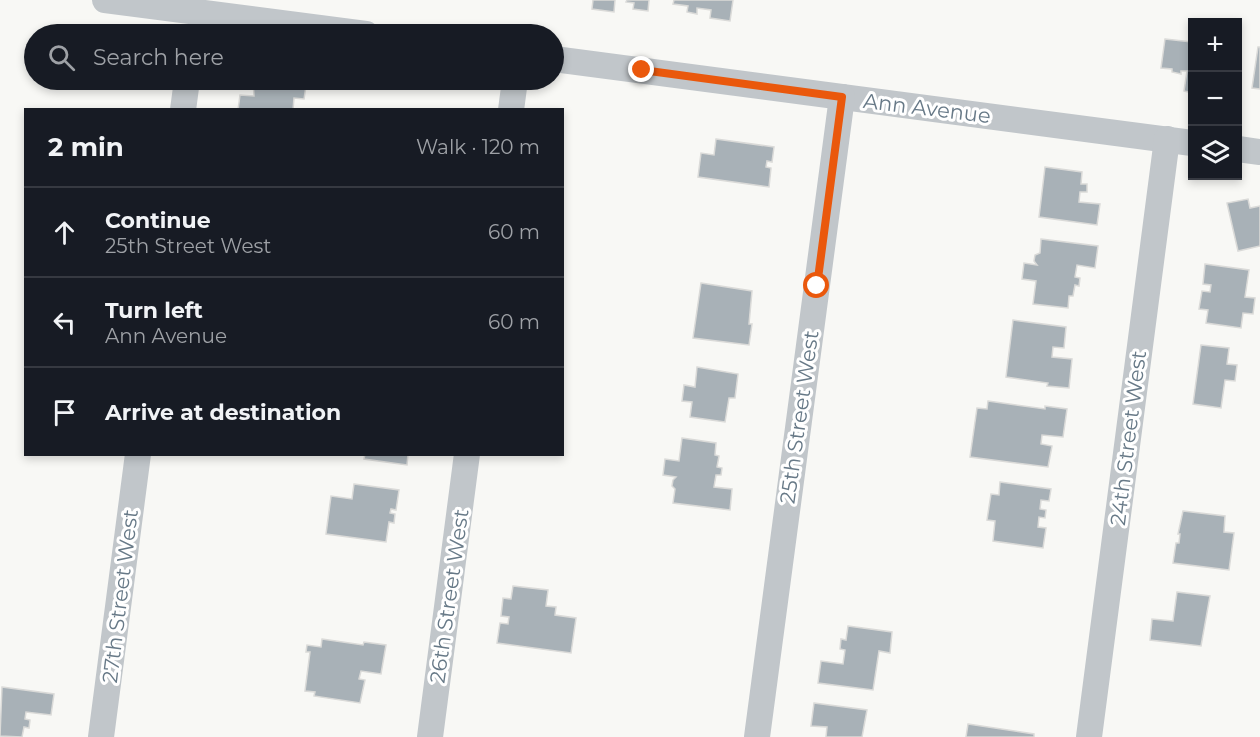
<!DOCTYPE html>
<meta charset="utf-8">
<style>
:root{--surface:#171b24;--page:#20242c;--text:#f1f3f6;--muted:#9ea1a6;--line:#363941}
body{margin:0;font-family:Montserrat,sans-serif;background:var(--page);color:var(--text)}
.controls{position:absolute;right:18px;top:18px;display:grid;overflow:hidden;border-radius:0px;box-shadow:0 3px 9px #0003}
.controls button{width:54px;height:54px;display:grid;place-items:center;padding:0;border:0;border-bottom:2px solid var(--line);background:var(--surface);color:var(--text);font:30px sans-serif}
.stop{position:absolute;width:18px;height:18px;margin:-14px;border:4px solid #ea580c;border-radius:50%;background:#fff}
.stop.end{background:#ea580c;border-color:#fff;box-shadow:0 2px 6px #0008}
.list{margin:0;padding:0;list-style:none}
h2{display:flex;justify-content:space-between;align-items:center;height:78px;margin:0;padding:0 24px;font-size:26px}
h2 small{font-size:20px;font-weight:400;color:var(--muted)}
.list li{display:grid;grid-template-columns:39px 1fr auto;gap:18px;align-items:center;box-sizing:border-box;height:90px;padding:0 24px;border-top:2px solid var(--line)}
.list b{display:block;font-size:22px;white-space:nowrap}
.list p{margin:0;font-size:20px;white-space:nowrap;color:var(--muted)}
.list em{font-size:20px;font-style:normal;color:var(--muted)}
.icon{flex:none;width:33px;height:33px;fill:none;stroke:currentColor;stroke-width:2;stroke-linecap:round;stroke-linejoin:round}
.map{position:relative;flex:none;width:1260px;height:737px;overflow:hidden}
.search{position:absolute;background:var(--surface);box-shadow:0 3px 9px #0003;left:24px;top:24px;width:540px;height:66px;display:flex;align-items:center;gap:15px;box-sizing:border-box;padding:0 21px;border-radius:33px;color:var(--muted);font-size:22px}
.panel{position:absolute;background:var(--surface);box-shadow:0 3px 9px #0003;left:24px;top:108px;width:540px;height:348px;border-radius:0px}
.map>svg:first-child{display:block}
.building{fill:#a8b1b7;stroke:#dadad8;stroke-width:1.5}
.lines{fill:none;stroke-linecap:round;stroke-linejoin:round}
.minor{stroke:#c1c6ca;stroke-width:26}
.route{stroke:#ea580c;stroke-width:8}
.labels{text-anchor:middle;dominant-baseline:central;stroke-width:6;stroke-linejoin:round;paint-order:stroke}
.street-label{font-size:21px;fill:#677987;stroke:#fff}
</style>
<div class="map">
<svg width="1260" height="737" viewBox="0 0 1260 737">
<rect width="100%" height="100%" fill="#f8f8f5"/>
<g class="building">
<path d="M593,0H615L614,12L592,9Z"/>
<path d="M627,0H649L648,11L633,9L634,3L626,2Z"/>
<path d="M674,0H733L730,21L710,18L711,10L697,8V14L687,12L688,6L673,4Z"/>
<path d="M1165,39L1192,42V93L1184,91L1187,71H1181V74L1172,72V69L1161,68Z"/>
<path d="M1258,47H1260V89L1252,88Z"/>
<path d="M253,80H296V84L306,86L304,99L294,98L293,110H238L240,95L254,96Z"/>
<path d="M716,139L774,147L772,162L767,161L766,167L771,168L769,187L698,177L701,153L714,155Z"/>
<path d="M1045,167L1082,172L1081,184H1087V192H1080L1079,202L1100,204L1097,225L1039,217Z"/>
<path d="M1248,199L1250,208L1260,206V246L1238,251L1227,203Z"/>
<path d="M1041,239L1098,246L1095,268L1077,265L1075,277L1080,278L1079,286L1075,285L1073,296H1069L1068,308L1033,304L1036,281L1022,279L1024,263L1037,265L1034,261L1035,255L1040,253Z"/>
<path d="M1205,264L1249,270L1245,297L1255,298L1253,314L1243,313L1241,328L1206,323L1208,310L1199,309L1202,291L1210,292L1211,285L1203,284Z"/>
<path d="M701,283L752,291L749,324H752L749,345L693,338Z"/>
<path d="M1013,320L1066,327L1064,348L1053,347L1052,357L1072,359L1069,388L1047,386L1048,383L1006,377Z"/>
<path d="M1201,345L1229,348L1227,364L1237,365L1235,381L1225,380L1221,408L1193,404Z"/>
<path d="M697,367L738,374L735,398H729L725,422L690,417L692,402L682,401L684,385L695,387Z"/>
<path d="M988,401L1045,409V406L1067,409L1063,437L1042,435L1041,444L1052,446L1048,467L970,457L977,408L987,409Z"/>
<path d="M682,438L716,443L715,455L719,456L717,467L722,468L721,475H716L714,487L732,489L730,510L673,503L675,489L672,486L673,480L676,477L663,475L665,459L679,461Z"/>
<path d="M365,454H408L407,465L364,459Z"/>
<path d="M1000,482L1051,489L1049,501L1041,500L1040,509L1046,510L1045,518L1039,517L1038,527L1046,528L1043,548L993,541L995,521L987,520L991,494L999,495Z"/>
<path d="M354,484L399,490L396,510L391,509L390,513L395,514L394,523L389,522L386,542L326,534L331,496L352,499Z"/>
<path d="M1183,511L1225,516L1224,532L1234,533L1229,570L1173,563L1176,543H1179L1180,534H1178Z"/>
<path d="M513,586L548,590L546,606L556,607L555,615L576,618L571,653L497,643L500,623L508,624L509,617L501,616L503,598L511,599Z"/>
<path d="M1177,592L1210,596L1201,646L1150,640L1152,619L1173,621Z"/>
<path d="M848,626L892,632L890,653L879,651L873,690L818,683L821,661L843,664L845,650L840,649L841,639L846,640Z"/>
<path d="M322,639L363,645L364,642L386,645L381,674L361,671L359,679L365,680L360,703L314,696L315,692L305,691L310,652H306L307,645L321,647Z"/>
<path d="M2,687L54,694L51,715L26,712L25,719L30,720L29,728L24,727L22,737L0,736Z"/>
<path d="M814,703L867,710L862,737H826L827,727L811,726Z"/>
<path d="M968,724L1034,734V737H966Z"/>
</g>
<g class="lines">
<g class="minor">
<path d="M105,0L366,34"/>
<path d="M554,59L1192,143"/>
<path d="M183,110L187,80"/>
<path d="M511,110L515,80"/>
<path d="M1238,149L1260,152"/>
<path d="M101,737L138,454"/>
<path d="M430,737L467,454"/>
<path d="M757,737L842,97"/>
<path d="M1089,737L1167,139"/>
</g>
</g>
<g class="lines">
<path class="route" d="M642,70L842,97L817,286"/>
</g>
<g class="labels">
<g class="street-label">
<text transform="translate(927 108) rotate(7)">Ann Avenue</text>
<text transform="translate(799 417) rotate(-82)">25th Street West</text>
<text transform="translate(1128 438) rotate(-83)">24th Street West</text>
<text transform="translate(120 596) rotate(-83)">27th Street West</text>
<text transform="translate(449 596) rotate(-82)">26th Street West</text>
</g>
</g>
</svg>
<div class="controls">
<button>+</button>
<button>−</button>
<button><svg class="icon" aria-label="layers" viewBox="0 0 24 24"><path d="M12 4l9 5-9 5-9-5zM3 14l9 5 9-5"/></svg></button>
</div>
<div class="stop" style="left:817px;top:286px"></div>
<div class="stop end" style="left:642px;top:70px"></div>
<div class="search"><svg class="icon" aria-label="search" viewBox="0 0 24 24"><circle cx="10" cy="10" r="6"/><path d="M15 15l6 6"/></svg>Search here</div>
<section class="panel">
<h2>2 min<small>Walk · 120 m</small></h2>
<ul class="list">
<li><svg class="icon" aria-label="ahead" viewBox="0 0 24 24"><path d="M12 20V5M6 11l6-6 6 6"/></svg><div><b>Continue</b><p>25th Street West</p></div><em>60 m</em></li>
<li><svg class="icon" aria-label="left" viewBox="0 0 24 24"><path d="M17 20v-9H6M10 6l-5 5 5 5"/></svg><div><b>Turn left</b><p>Ann Avenue</p></div><em>60 m</em></li>
<li><svg class="icon" aria-label="arrive" viewBox="0 0 24 24"><path d="M6 21V4h12l-3 4 3 4H6"/></svg><div><b>Arrive at destination</b></div></li>
</ul>
</section>
</div>
